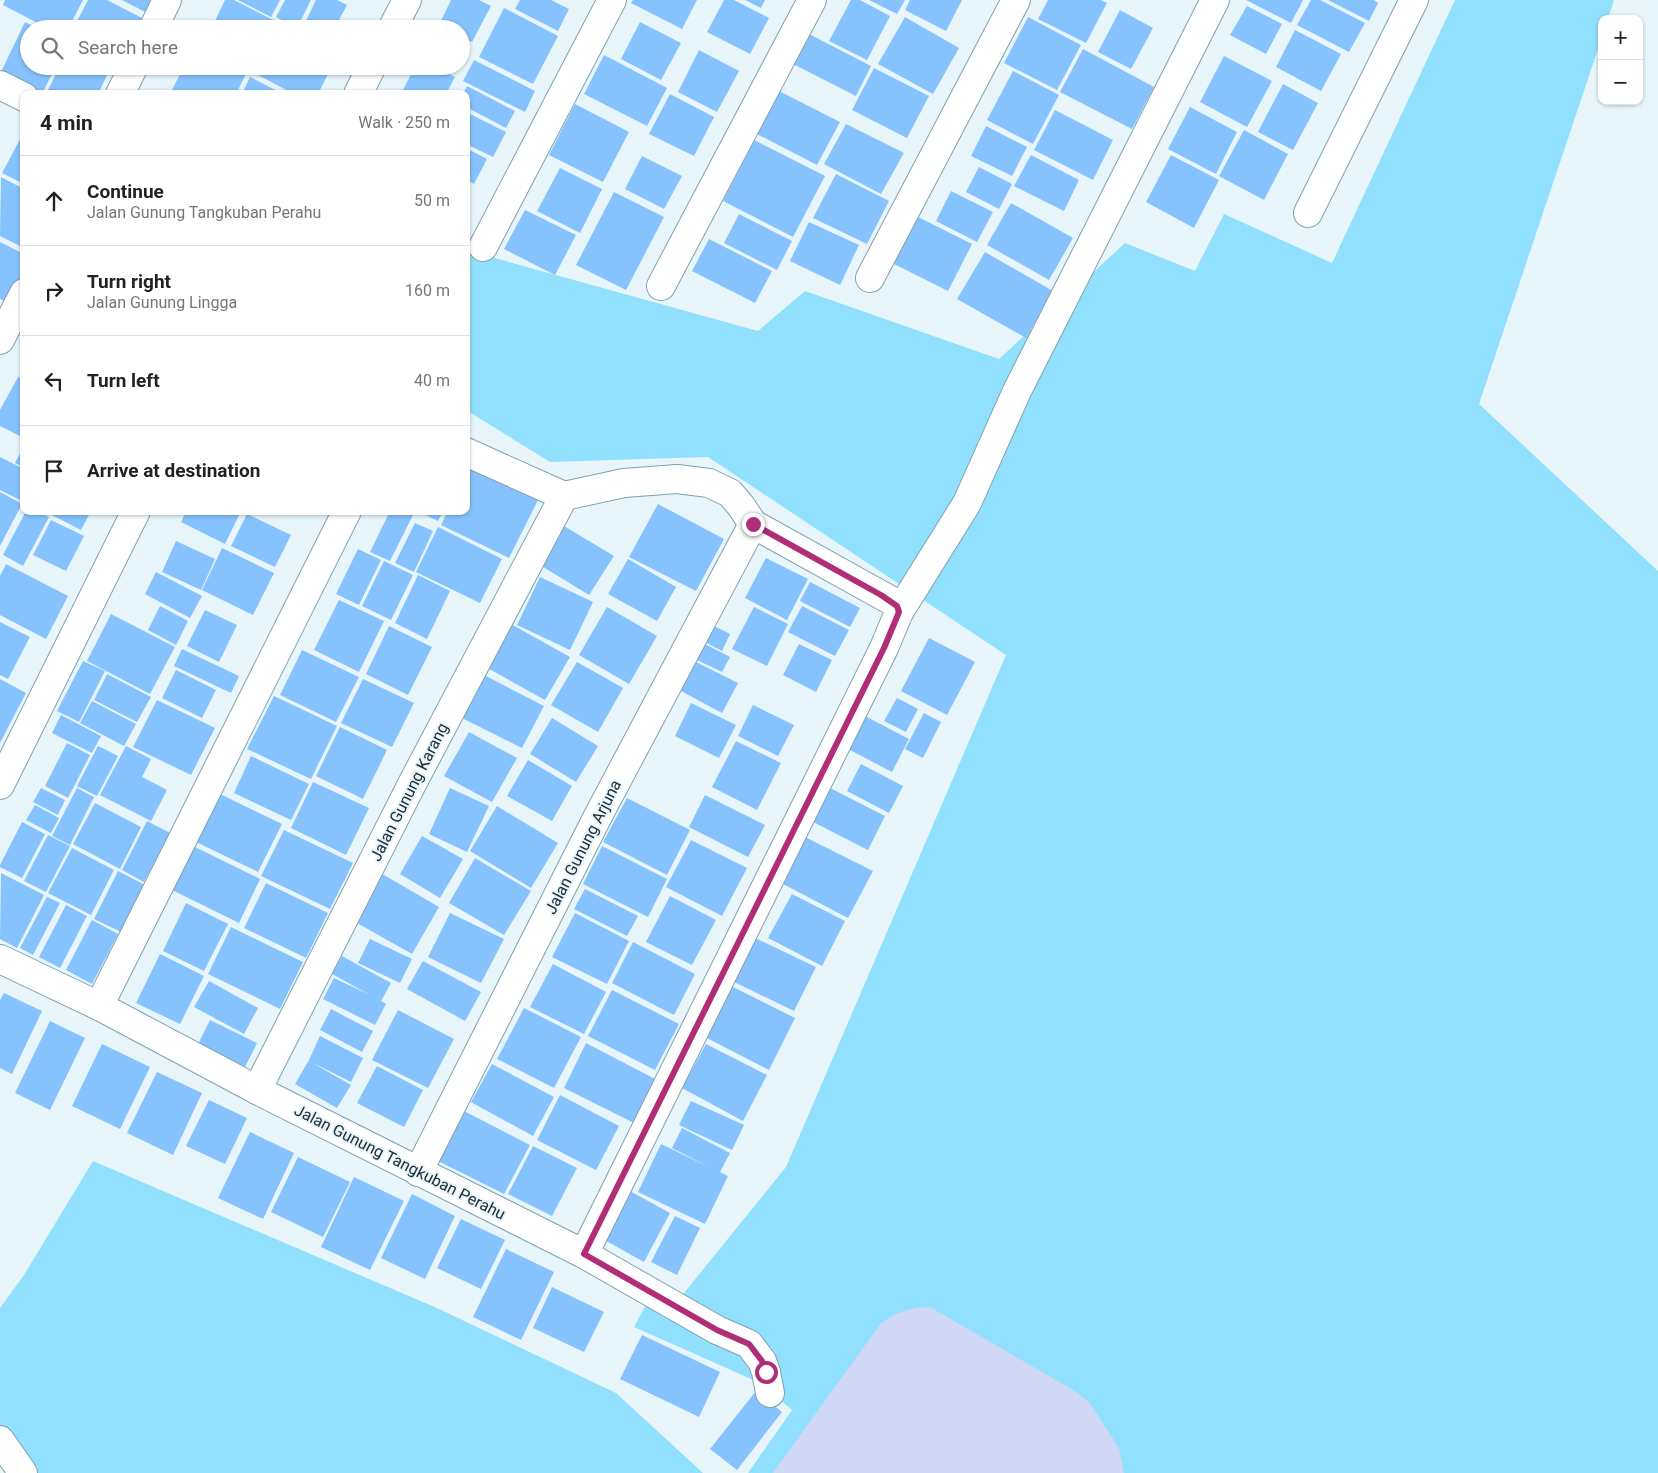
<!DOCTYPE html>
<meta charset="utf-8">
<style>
:root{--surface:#fff;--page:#f6f6f6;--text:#222;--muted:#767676;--line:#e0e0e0}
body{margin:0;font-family:Roboto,sans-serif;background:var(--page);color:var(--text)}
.controls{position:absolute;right:15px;top:15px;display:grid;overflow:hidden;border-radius:10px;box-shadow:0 1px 4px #0004}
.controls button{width:45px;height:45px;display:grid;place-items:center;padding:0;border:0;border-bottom:1px solid var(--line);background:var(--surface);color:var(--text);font:25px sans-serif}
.stop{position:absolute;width:15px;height:15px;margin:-11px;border:4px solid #b02d78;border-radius:50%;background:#fff}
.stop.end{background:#b02d78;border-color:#fff;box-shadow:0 1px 5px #0008}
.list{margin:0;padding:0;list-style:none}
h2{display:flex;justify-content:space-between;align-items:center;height:65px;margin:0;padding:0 20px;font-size:21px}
h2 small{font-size:16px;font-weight:400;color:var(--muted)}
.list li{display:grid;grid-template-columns:32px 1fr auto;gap:15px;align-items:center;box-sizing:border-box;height:90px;padding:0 20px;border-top:1px solid var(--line)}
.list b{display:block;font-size:19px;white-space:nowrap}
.list p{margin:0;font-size:16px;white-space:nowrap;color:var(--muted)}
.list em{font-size:16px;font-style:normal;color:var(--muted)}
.icon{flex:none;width:28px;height:28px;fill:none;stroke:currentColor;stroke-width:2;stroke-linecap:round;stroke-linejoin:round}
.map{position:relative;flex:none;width:1658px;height:1473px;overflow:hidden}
.search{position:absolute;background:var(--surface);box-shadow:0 1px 4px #0004;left:20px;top:20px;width:450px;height:55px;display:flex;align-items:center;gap:12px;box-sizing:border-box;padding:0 18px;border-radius:28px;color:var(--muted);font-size:19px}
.panel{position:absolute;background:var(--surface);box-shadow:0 1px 4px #0004;left:20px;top:90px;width:450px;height:425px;border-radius:10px}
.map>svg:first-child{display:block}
.green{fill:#91e0fd}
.water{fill:#d1d8f6}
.building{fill:#86c2fd}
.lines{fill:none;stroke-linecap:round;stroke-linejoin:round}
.street-casing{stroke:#7fa2af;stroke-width:30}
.street{stroke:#fff;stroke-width:28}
.route{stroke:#b02d78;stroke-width:6}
.labels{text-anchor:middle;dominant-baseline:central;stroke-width:4;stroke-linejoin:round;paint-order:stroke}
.street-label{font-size:16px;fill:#212f35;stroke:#e8f6fc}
</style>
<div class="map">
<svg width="1658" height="1473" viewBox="0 0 1658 1473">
<rect width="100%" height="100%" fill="#e8f6fc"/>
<g class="green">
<path d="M1455,0H1614L1608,19H1602V37L1479,404L1658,571V1473H748L792,1410L760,1383L634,1327L648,1301L680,1298L786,1167L1006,655L708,457L550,462L466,410V250L758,331L805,291L999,359L1125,243L1195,271L1224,214L1332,263Z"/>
<path d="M93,1161L437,1308L616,1393L703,1473H36L0,1426V1308L24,1275Z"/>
</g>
<path class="water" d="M930,1307L1073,1390L1089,1402L1119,1448L1124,1473H773L881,1323C899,1311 909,1308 930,1307Z"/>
<g class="building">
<path d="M5,0H83L68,29H49L3,5Z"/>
<path d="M88,0H107L146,20L142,29H73Z"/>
<path d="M122,0H164L155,17Z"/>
<path d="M225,0H234L277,22L274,29H211Z"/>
<path d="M238,0H280L271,17Z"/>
<path d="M285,0H311L297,28L276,17Z"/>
<path d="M316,0H337L347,5L334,29H302Z"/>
<path d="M451,0H479L491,6L472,42L461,37V29H446L439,25Z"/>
<path d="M520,0H551L569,9L558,31L515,9Z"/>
<path d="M633,0H697L682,29L631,3Z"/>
<path d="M724,0H734L769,18L750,54L707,32Z"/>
<path d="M745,0H765L761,8Z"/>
<path d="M851,0H860L890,16L867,60L829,41Z"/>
<path d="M869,0H905L897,14Z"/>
<path d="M910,0H962L946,31L905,10Z"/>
<path d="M1048,0H1101L1107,3L1086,43L1038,19Z"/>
<path d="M1246,0H1303L1291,23Z"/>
<path d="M1311,0H1320L1365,23L1349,52L1297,25Z"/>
<path d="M1328,0H1374L1378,3L1369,21Z"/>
<path d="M1247,6L1282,24L1266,54L1230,35Z"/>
<path d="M504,8L558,36L533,84L479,57Z"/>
<path d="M1120,10L1153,28L1131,69L1098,52Z"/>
<path d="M905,17L959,48L933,94L878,64Z"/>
<path d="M1028,17L1081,45L1057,90L1004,63Z"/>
<path d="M25,22L40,29H29V66H56L42,94L0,74Z"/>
<path d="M640,22L681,43L661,80L621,59Z"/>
<path d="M1295,30L1341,54L1321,91L1276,67Z"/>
<path d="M809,34L871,66L856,96L793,64Z"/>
<path d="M1083,49L1154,87L1132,129L1060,92Z"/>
<path d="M699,50L739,71L717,112L678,92Z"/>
<path d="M604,55L667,88L647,126L584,94Z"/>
<path d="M1224,56L1272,81L1247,127L1200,102Z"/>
<path d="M474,60L535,91L525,112L463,81Z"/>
<path d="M60,66H105L110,69L98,94H46Z"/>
<path d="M184,66H250L236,94H170Z"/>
<path d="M260,66H332L318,94H294L256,74Z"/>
<path d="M415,66H434L455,77L446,94H401Z"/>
<path d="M874,68L929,96L907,138L852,110Z"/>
<path d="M1013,71L1059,95L1033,144L987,120Z"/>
<path d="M250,77L283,94H242Z"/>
<path d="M1283,84L1318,103L1293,150L1258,132Z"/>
<path d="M467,86L515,111L506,128L466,107V94H463Z"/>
<path d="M779,91L840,122L817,165L755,133Z"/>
<path d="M670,94L714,117L694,156L649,134Z"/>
<path d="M575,104L629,132L603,182L549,155Z"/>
<path d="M1190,107L1237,132L1216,174L1168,149Z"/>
<path d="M1055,110L1113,140L1093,180L1034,150Z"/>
<path d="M466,112L506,132L493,157L466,144Z"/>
<path d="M846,124L904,153L881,194L824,164Z"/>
<path d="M986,126L1027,147L1012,176L971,156Z"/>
<path d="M1244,130L1288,154L1264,200L1219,176Z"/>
<path d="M24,132V184L2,173Z"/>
<path d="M754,140L825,176L793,237L723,201Z"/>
<path d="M466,148L487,159L474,184L466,180Z"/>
<path d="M1031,155L1079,180L1064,211L1014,186Z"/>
<path d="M1171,155L1219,180L1194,228L1146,202Z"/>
<path d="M642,156L682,176L664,209L625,189Z"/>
<path d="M979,167L1012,184L999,209L966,192Z"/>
<path d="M560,168L602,189L580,233L537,211Z"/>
<path d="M836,174L889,201L867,244L813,218Z"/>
<path d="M1,177L24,189V248L0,236Z"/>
<path d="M951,191L993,212L977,242L936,221Z"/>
<path d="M614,192L664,217L626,290L576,265Z"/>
<path d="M1011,203L1073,238L1049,280L987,245Z"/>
<path d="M525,210L576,235L555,275L504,249Z"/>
<path d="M739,214L792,241L777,270L724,243Z"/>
<path d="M916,216L972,244L948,291L892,263Z"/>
<path d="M809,222L859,245L840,285L790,261Z"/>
<path d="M709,239L772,271L755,303L692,271Z"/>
<path d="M0,242L24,254V287L14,306L0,299Z"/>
<path d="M985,252L1053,291L1026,338L957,299Z"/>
<path d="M18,377L24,380V438L0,426V410Z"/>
<path d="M24,446V467L15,463Z"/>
<path d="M0,457L24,469V502L0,490Z"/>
<path d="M471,465L539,498L509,558L441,525L448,511H466V474Z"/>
<path d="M0,492L22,504L0,546Z"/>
<path d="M658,504L724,539L696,591L629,557Z"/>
<path d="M26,511H37L49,517L23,566L3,555Z"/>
<path d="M44,511H91L81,530Z"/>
<path d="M186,511H241L225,544L181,522Z"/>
<path d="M390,511H410L414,513L390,561L370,552Z"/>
<path d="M417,511H443L438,521Z"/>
<path d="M247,514L291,535L275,567L231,546Z"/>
<path d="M51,520L84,536L66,571L33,555Z"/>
<path d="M415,523L433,531L414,572L395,563Z"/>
<path d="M559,523L614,556L589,595L535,562Z"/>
<path d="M438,527L502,559L480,603L416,572Z"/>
<path d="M176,541L215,559L201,590L162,572Z"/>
<path d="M222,548L274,573L253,615L202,590Z"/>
<path d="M358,549L381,560L359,605L336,594Z"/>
<path d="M766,558L808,579L787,620L745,598Z"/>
<path d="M628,559L676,587L657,621L608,594Z"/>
<path d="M384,561L413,575L391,620L362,606Z"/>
<path d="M6,564L68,596L46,639L0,615V576Z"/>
<path d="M156,572L202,596L190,618L145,594Z"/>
<path d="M418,575L450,591L427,639L395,623Z"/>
<path d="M540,577L593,602L570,650L517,625Z"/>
<path d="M810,582L860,608L850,627L800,601Z"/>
<path d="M339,600L384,621L359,672L314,650Z"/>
<path d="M160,606L188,621L176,645L148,630Z"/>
<path d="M802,606L849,630L835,656L788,632Z"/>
<path d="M607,607L657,636L629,684L579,655Z"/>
<path d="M754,607L788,624L767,666L732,649Z"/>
<path d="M205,610L237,625L219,662L187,646Z"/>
<path d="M111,614L175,647L150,694L87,661Z"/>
<path d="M0,622L30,637L8,679L0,675Z"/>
<path d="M509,623L570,657L545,700L484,666Z"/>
<path d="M389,626L432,647L408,695L366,674Z"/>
<path d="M714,626L730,634L722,651L705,642Z"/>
<path d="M929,638L975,662L947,715L901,691Z"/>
<path d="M705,644L730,657L722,672L697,660Z"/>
<path d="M799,644L832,660L816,692L783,675Z"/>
<path d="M182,649L239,676L231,693L174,666Z"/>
<path d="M302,650L359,677L336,722L280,695Z"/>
<path d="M83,661L105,671L79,722L57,711Z"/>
<path d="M577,662L623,688L598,732L551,705Z"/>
<path d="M696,662L738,683L722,713L681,691Z"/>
<path d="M176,670L216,690L202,718L162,698Z"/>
<path d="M107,674L151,697L137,722L94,700Z"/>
<path d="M484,675L544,706L522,748L462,718Z"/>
<path d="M0,679L26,693L0,743Z"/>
<path d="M363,679L414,703L392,747L341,723Z"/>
<path d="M274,696L337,726L311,779L247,749Z"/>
<path d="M897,698L918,709L906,732L884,721Z"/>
<path d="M157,700L215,728L191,775L133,747Z"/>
<path d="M92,701L136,724L124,746L80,723Z"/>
<path d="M691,703L736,725L719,758L675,736Z"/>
<path d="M753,705L794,725L778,756L738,736Z"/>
<path d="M924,713L941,722L923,758L905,749Z"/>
<path d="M61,715L101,736L92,753L52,733Z"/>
<path d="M865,716L909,739L892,772L848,749Z"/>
<path d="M552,718L598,746L576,782L530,754Z"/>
<path d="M340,727L387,750L363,799L316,776Z"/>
<path d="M469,732L517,758L492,802L444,776Z"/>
<path d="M736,741L781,763L757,810L712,787Z"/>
<path d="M67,743L90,755L68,798L45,786Z"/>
<path d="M98,746L118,756L97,796L77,786Z"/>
<path d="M126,746L151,759L142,777L167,790L151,821L100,795Z"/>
<path d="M251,756L309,784L291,820L234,793Z"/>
<path d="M528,760L572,786L552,821L507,796Z"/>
<path d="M861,764L903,786L889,813L847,791Z"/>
<path d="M313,782L369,808L346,855L291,828Z"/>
<path d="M41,788L65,800L58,815L33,802Z"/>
<path d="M77,788L94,797L70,845L52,836Z"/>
<path d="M450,788L489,806L467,852L429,834Z"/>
<path d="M830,788L885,816L868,850L813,822Z"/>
<path d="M218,793L282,824L258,872L194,841Z"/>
<path d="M705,795L765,825L748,857L689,827Z"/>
<path d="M627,798L690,830L667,875L603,842Z"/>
<path d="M95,803L141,827L120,869L73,844Z"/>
<path d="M35,805L59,818L51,833L26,820Z"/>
<path d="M497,806L558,843L531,888L470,851Z"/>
<path d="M147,821L170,833L144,882L122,870Z"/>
<path d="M22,822L45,834L22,878L0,867V865Z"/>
<path d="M284,830L353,863L330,909L261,876Z"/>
<path d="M48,835L70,846L46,892L24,881Z"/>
<path d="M422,836L463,859L440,898L400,874Z"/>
<path d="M805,837L873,871L848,918L781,883Z"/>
<path d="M691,840L747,868L722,916L666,887Z"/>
<path d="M193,846L260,879L239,923L172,890Z"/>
<path d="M602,846L667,879L648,917L583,884Z"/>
<path d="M72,848L114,870L91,915L48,893Z"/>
<path d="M475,858L531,891L504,935L449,903Z"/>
<path d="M118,871L147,886L123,933L94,919Z"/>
<path d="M377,871L439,907L412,954L350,919Z"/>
<path d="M1,873L44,895L17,948L0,939Z"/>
<path d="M266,883L328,913L306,958L244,928Z"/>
<path d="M585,889L638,916L627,936L574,909Z"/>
<path d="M792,894L845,921L822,966L768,938Z"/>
<path d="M670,896L716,920L692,965L646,942Z"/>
<path d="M47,897L60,903L33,955L20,948Z"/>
<path d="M186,903L228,924L204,971L163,951Z"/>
<path d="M66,905L87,916L60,968L39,957Z"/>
<path d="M450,913L504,939L481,983L428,957Z"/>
<path d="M575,913L629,941L607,984L552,957Z"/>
<path d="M92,920L118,934L92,984L66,970Z"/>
<path d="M231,927L303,962L280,1009L208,974Z"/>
<path d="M755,938L816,967L794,1011L734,982Z"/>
<path d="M370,939L412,959L400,983L358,963Z"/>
<path d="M633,942L695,974L674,1015L612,983Z"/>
<path d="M160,954L204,976L180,1024L136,1003Z"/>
<path d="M342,956L391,983L381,1001L386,1004L375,1025L323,999L334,978L370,995L332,974Z"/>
<path d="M423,961L481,992L465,1021L407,989Z"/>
<path d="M553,964L606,992L584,1034L530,1007Z"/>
<path d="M209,981L258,1008L244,1034L194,1007Z"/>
<path d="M731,986L795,1018L769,1070L705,1037Z"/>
<path d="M612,990L679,1024L655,1070L588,1036Z"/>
<path d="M4,993L42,1011L12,1074L0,1068V1000Z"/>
<path d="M524,1008L581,1037L554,1088L497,1059Z"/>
<path d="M331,1009L373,1031L362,1052L320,1030Z"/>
<path d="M398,1010L454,1039L428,1088L372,1060Z"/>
<path d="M210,1020L257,1043L245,1067L198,1044Z"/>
<path d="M50,1021L85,1038L50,1110L15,1093Z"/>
<path d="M320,1036L363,1058L351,1082L311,1062L351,1085L337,1108L295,1084L309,1060Z"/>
<path d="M586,1043L657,1080L634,1123L564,1088Z"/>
<path d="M102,1044L150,1067L120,1129L72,1106Z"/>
<path d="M706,1044L767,1075L743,1121L682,1088Z"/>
<path d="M492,1064L554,1097L533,1136L471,1102Z"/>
<path d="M377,1066L423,1090L404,1127L357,1103Z"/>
<path d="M157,1072L202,1093L173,1155L127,1133Z"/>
<path d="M560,1095L619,1126L596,1170L537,1140Z"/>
<path d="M209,1100L247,1118L225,1164L186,1146Z"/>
<path d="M691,1101L744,1125L732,1150L679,1125Z"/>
<path d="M462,1110L530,1145L504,1194L436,1160Z"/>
<path d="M682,1128L730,1153L720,1172L728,1176L705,1224L638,1192L661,1144L711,1168L672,1148Z"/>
<path d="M250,1132L294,1153L263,1219L218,1198Z"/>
<path d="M533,1146L577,1168L552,1216L508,1194Z"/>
<path d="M298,1157L350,1182L323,1237L271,1212Z"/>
<path d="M354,1177L404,1201L370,1270L321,1247Z"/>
<path d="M628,1190L670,1213L644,1262L601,1238Z"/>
<path d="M412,1194L455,1216L425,1279L381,1258Z"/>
<path d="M675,1216L700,1228L677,1275L651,1262Z"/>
<path d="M461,1219L505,1240L481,1289L437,1268Z"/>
<path d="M506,1249L554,1272L521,1340L473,1317Z"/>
<path d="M552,1287L604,1312L584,1352L533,1328Z"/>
<path d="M642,1335L720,1372L699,1417L620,1379Z"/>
<path d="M756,1391L782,1412L737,1470L710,1449Z"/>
</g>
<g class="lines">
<g class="street-casing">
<g id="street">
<path d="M153,29L167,0"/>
<path d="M392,29L407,0"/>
<path d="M0,85L24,97"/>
<path d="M120,94L134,66"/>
<path d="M358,94L372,66"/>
<path d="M1308,213L1414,0"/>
<path d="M483,247L612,0"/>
<path d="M870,278L1016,0"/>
<path d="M661,286L812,0"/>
<path d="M0,340L24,293"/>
<path d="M466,452L564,496L624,483L677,479L709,483L730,493L741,506L753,524L892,601L897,606L899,612L884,648L584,1254"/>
<path d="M899,612L967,503L1017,391L1215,0"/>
<path d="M0,785L136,511"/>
<path d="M0,959L99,1006L257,1090L584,1254L717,1330L749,1344L762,1361L766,1372L770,1393"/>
<path d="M99,1006L347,511"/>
<path d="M257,1090L413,782L564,496"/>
<path d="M418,1172L598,816L753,524"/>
<path d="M0,1440L23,1473"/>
</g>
</g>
<use href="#street" class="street"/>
</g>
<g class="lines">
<path class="route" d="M753,524L881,595L897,606L899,612L884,648L584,1254L717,1330L749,1344L762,1361L766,1372"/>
</g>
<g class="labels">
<g class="street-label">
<text transform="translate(409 792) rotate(-63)">Jalan Gunung Karang</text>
<text transform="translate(583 847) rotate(-63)">Jalan Gunung Arjuna</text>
<text transform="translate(400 1162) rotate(27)">Jalan Gunung Tangkuban Perahu</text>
</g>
</g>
</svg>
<div class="controls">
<button>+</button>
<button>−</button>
</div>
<div class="stop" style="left:766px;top:1372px"></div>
<div class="stop end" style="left:753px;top:524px"></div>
<div class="search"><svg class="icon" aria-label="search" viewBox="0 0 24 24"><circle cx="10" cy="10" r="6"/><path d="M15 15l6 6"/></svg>Search here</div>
<section class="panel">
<h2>4 min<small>Walk · 250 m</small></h2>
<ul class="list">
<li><svg class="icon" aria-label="ahead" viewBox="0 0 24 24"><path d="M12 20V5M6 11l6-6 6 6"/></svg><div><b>Continue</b><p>Jalan Gunung Tangkuban Perahu</p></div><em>50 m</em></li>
<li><svg class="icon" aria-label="right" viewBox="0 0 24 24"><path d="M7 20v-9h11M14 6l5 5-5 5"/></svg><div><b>Turn right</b><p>Jalan Gunung Lingga</p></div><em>160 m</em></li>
<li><svg class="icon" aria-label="left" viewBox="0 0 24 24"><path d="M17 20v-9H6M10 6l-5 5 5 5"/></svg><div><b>Turn left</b></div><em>40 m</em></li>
<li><svg class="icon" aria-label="arrive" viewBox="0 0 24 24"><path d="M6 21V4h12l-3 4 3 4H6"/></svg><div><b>Arrive at destination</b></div></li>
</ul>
</section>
</div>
